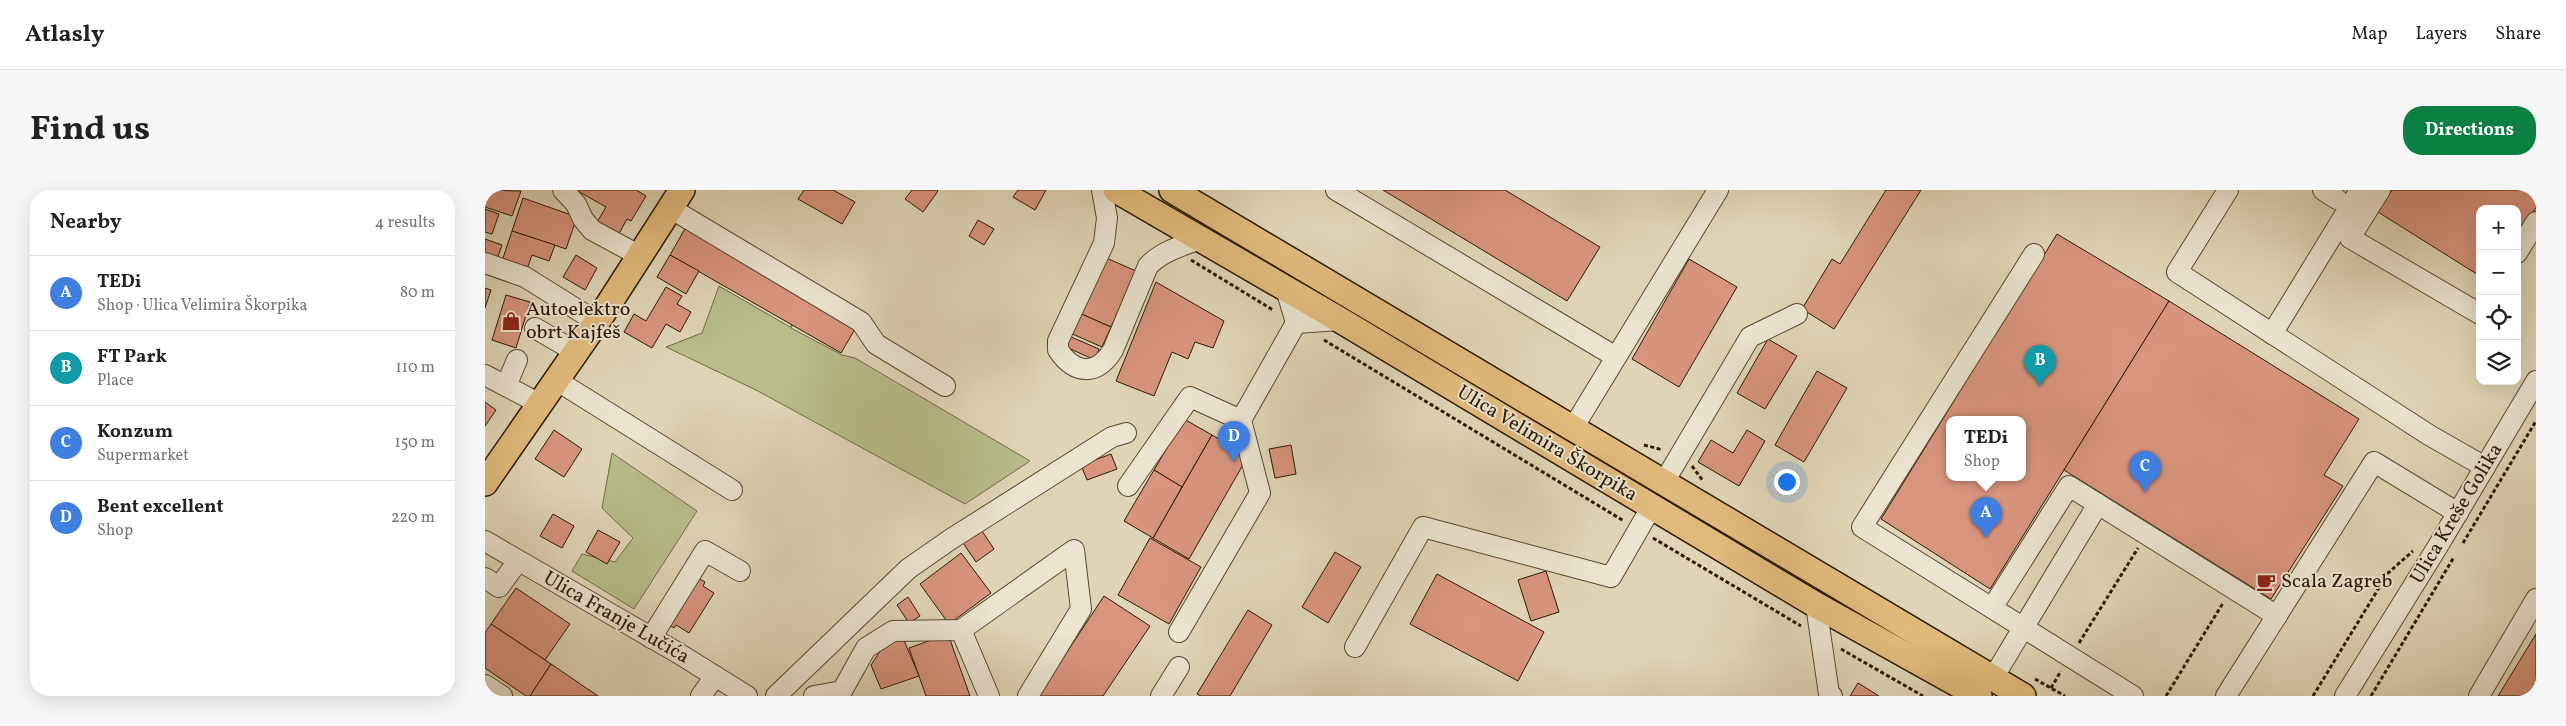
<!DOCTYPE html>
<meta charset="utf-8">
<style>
:root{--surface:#fff;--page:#f6f6f6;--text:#222;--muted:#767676;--line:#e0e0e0;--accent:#0b8043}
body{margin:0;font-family:Vollkorn,serif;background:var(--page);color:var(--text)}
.controls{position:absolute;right:15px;top:15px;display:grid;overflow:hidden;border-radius:10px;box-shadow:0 5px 20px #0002}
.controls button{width:45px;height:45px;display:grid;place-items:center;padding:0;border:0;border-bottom:1px solid var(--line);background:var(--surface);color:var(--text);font:25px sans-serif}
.you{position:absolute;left:1301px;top:291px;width:18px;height:18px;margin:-12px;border:4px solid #fff;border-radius:50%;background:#1a73e8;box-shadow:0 0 0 8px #1a73e833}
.badge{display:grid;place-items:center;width:32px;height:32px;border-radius:50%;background:var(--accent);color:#fff;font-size:16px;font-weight:700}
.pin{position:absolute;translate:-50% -41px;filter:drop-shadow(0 1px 2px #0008)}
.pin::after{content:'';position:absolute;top:26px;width:18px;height:15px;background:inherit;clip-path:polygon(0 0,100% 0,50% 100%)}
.popup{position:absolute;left:1461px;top:226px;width:80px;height:65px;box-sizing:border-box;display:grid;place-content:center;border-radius:10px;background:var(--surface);filter:drop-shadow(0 1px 4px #0005);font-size:16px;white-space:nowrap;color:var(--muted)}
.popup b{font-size:19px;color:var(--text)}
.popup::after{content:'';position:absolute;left:50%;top:100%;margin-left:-10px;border:10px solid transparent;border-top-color:var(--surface)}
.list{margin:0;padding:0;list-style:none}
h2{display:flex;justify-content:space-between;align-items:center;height:65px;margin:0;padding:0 20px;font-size:21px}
h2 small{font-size:16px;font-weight:400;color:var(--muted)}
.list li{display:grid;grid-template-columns:32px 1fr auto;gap:15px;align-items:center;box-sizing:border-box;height:75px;padding:0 20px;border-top:1px solid var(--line)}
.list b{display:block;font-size:19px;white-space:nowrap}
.list p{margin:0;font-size:16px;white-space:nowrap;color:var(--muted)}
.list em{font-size:16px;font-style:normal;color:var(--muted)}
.icon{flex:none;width:28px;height:28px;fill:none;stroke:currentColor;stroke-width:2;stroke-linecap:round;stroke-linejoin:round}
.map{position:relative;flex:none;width:2051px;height:506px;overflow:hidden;border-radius:20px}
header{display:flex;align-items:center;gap:30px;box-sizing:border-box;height:70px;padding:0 25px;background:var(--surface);border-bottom:1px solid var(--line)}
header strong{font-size:24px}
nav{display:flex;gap:28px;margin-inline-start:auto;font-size:18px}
.intro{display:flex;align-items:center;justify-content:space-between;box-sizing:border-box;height:120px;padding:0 30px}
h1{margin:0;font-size:35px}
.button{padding:12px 22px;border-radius:20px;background:var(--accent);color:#fff;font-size:18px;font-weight:700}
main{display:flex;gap:30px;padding:0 30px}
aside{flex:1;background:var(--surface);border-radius:20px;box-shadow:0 5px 20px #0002}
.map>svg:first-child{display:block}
.green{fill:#b7bc8a;stroke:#726a47}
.building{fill:#d8947d;stroke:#2c1904;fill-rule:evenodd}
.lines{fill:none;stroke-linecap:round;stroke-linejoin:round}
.minor-casing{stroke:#594830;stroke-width:22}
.major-casing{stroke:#2c1904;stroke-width:28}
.path{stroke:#2c1904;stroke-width:3;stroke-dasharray:4 2.5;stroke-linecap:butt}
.minor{stroke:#eae4d0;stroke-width:20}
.major{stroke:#e0ba7b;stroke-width:25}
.labels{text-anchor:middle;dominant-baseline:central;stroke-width:4;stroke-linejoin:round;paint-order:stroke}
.poi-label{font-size:20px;fill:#2c1904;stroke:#eae4d0;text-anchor:start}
.street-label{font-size:20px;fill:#2c1904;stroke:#eae4d0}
</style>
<header>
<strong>Atlasly</strong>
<nav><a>Map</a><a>Layers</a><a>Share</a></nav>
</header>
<div class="intro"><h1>Find us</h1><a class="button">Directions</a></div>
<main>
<aside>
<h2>Nearby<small>4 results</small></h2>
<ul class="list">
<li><span class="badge" style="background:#3f7fe0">A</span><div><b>TEDi</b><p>Shop · Ulica Velimira Škorpika</p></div><em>80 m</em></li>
<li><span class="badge" style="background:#0f9aa8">B</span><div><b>FT Park</b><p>Place</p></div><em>110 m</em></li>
<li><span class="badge" style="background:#3f7fe0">C</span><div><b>Konzum</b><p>Supermarket</p></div><em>150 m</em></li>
<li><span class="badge" style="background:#3f7fe0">D</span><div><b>Bent excellent</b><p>Shop</p></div><em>220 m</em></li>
</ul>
</aside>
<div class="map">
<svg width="2051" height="506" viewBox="0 0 2051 506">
<rect width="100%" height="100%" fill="#dfd5b6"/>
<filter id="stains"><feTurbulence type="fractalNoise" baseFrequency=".004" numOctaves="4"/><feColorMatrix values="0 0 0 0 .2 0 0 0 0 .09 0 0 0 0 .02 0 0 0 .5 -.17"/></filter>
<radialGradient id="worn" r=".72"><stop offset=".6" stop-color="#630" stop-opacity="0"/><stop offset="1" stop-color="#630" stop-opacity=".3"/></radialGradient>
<g class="green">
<path d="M234,96L305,137L308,134L306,138L357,165L370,168L545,271L480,314L271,200L181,157L217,143Z"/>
<path d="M127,263L212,321L149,419L87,381L97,364L130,372L148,348L117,318Z"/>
</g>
<g class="building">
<path d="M0,0L36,1L27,26L0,17Z"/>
<path d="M91,0H151L161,6L146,31L142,29L130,51L108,39L121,17Z"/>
<path d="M319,0H348L370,12L357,34L313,9Z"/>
<path d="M427,0H451L453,1L438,22L420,9Z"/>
<path d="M533,0H561L550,20L528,7Z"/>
<path d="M898,0H1020L1115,57L1082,111Z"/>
<path d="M1401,0H1436L1349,139L1317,119L1347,69L1355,74Z"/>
<path d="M1907,0H2051V18L2032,48V19H1995V86L1893,22Z"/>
<path d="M38,8L92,27L81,59L27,41Z"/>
<path d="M0,19L14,24L7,44L0,42Z"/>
<path d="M493,30L509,39L499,55L484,46Z"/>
<path d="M202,35L373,134L356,163L185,65Z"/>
<path d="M27,41L70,55L64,71L47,65L41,82L16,74Z"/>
<path d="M1572,44L1684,111L1505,399L1396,329ZM1465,229H1537V287H1465Z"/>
<path d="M0,49L17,55L11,72L0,68Z"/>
<path d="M91,65L112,78L100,100L78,87Z"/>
<path d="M185,65L214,81L201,104L172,87Z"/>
<path d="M619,67L651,81L626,137L594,123Z"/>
<path d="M1204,69L1252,97L1194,197L1147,169Z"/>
<path d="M671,92L739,131L728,158L710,152L703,169L687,162L669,206L631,191Z"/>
<path d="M181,97L197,106L192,114L206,122L195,142L181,134L167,158L139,142L149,124L161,131Z"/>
<path d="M0,98L6,100L0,118Z"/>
<path d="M21,105L45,112L31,158L7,150Z"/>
<path d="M1684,111L1874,229L1839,285L1858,296L1786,409L1579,280Z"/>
<path d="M592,122L626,137L617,157L583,142Z"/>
<path d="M586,147L614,159L610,170L581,157Z"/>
<path d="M1283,149L1312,166L1280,219L1252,203Z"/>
<path d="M1332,181L1362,198L1319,272L1290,255Z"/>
<path d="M0,212L11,220L0,236Z"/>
<path d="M699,229L727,245L697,297L669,280Z"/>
<path d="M69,240L97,259L79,287L50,269Z"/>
<path d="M1262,240L1280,251L1254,296L1213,272L1226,250L1248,263Z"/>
<path d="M727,245L763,266L704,369L668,348Z"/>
<path d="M806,255L811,284L790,288L784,259Z"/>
<path d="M626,264L632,279L602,290L596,275Z"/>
<path d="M669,280L697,297L668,348L639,331Z"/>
<path d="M68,324L89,336L77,358L55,346Z"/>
<path d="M495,338L509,359L491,372L476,350Z"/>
<path d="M113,340L135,352L122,374L101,362Z"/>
<path d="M665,348L716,377L684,434L633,405Z"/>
<path d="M850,362L876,377L843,433L817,417Z"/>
<path d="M476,363L506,403L464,434L435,394Z"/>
<path d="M1061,381L1074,422L1046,431L1033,390Z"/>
<path d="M952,384L1059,442L1033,491L925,434Z"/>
<path d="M207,385L220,392L218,396L229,403L204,443L191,435L189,438L178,431Z"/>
<path d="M31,398L85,434L60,470L6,434Z"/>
<path d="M619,406L665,436L618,506H553Z"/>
<path d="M423,407L435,426L424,433L412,415Z"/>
<path d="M763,420L787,435L745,506H716L712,504Z"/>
<path d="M6,434L66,474L45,506H41L0,478V443Z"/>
<path d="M463,444L485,506H441L424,458Z"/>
<path d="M2051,444V506H2013Z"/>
<path d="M418,448L434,486L396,499L386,475L399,455Z"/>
<path d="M66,474L113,506H45Z"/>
<path d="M1373,493L1394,506H1365Z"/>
</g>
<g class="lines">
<g class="minor-casing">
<g id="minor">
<path d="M78,0L91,14L98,29L107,40L155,66"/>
<path d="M617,0L622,28L619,53L573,151V160C590,185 612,186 628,160L663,76C677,61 697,56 715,49"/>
<path d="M851,0L1131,167"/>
<path d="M1743,0L1692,82L1944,245L2000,277"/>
<path d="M1838,0L1852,9"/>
<path d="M1895,0L1865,48L1995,124"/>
<path d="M185,18L376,132L391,154L460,196"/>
<path d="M2032,63L2051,32"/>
<path d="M1549,64L1377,337L1648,506"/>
<path d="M0,73L40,87L112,132"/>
<path d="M801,99L811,133L855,130"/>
<path d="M50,138L91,162"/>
<path d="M1787,144L1875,0"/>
<path d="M0,185L55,214"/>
<path d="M71,190L247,300"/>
<path d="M21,196L32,170"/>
<path d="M1088,238L1233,0"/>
<path d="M1179,292L1265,147L1312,124"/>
<path d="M643,296L705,207L756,230"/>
<path d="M0,351L193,463L262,506"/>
<path d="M0,388L14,397L33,371"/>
<path d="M1331,415L1344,504L1347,506"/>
<path d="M1507,418L1584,296L1792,426"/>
<path d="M476,440L504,506"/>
<path d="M694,442L775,303L756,230L811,133"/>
<path d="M166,448L220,361L255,381"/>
<path d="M870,457L938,337L1126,387L1167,316"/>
<path d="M1508,488L1613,314"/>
<path d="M0,495L17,506"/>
<path d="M216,506L230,486"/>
<path d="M291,506L423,379L466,349L627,247L641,243"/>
<path d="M329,506L357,501L381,458L408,441L476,440L589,360L596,419L543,506"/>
<path d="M676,506L694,477"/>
<path d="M1741,506L1889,272L1973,323"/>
<path d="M1860,506L1953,356L2051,191"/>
<path d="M1994,506L2051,409"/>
</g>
</g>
<g class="major-casing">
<g id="major">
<path d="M631,0L855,130L1331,415L1494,506"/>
<path d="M687,0L1538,506"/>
<path d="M0,293L118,123L197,0"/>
</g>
</g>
<g class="path">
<path d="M706,70L788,120"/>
<path d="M839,150L1139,331"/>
<path d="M1159,255L1178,260"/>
<path d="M1207,276L1218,291"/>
<path d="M1168,348L1316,436"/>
<path d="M1978,353L2051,231"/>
<path d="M1594,453L1653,358"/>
<path d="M1356,459L1438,506"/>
<path d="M1550,489L1580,506"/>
<path d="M1566,498L1576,481"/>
<path d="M1681,506L1738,413"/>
<path d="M1828,506L1903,383L1928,361"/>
<path d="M1886,506L1969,367"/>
</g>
<use href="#minor" class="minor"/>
<use href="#major" class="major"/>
</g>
<defs>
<g id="shop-bare" transform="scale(1.5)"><path d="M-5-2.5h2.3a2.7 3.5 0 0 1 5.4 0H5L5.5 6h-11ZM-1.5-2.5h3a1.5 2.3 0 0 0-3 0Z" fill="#8f2418" stroke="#eae4d0" stroke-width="2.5" paint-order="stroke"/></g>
<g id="cafe-bare" transform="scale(1.5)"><path d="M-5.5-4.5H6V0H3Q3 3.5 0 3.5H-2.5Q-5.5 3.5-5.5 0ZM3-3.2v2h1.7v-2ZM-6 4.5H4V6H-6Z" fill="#8f2418" stroke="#eae4d0" stroke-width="2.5" paint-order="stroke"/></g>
</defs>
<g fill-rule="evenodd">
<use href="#shop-bare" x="26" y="131"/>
<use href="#cafe-bare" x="1781" y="392"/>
</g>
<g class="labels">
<g class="poi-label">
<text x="41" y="120">Autoelektro<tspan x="41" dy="23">obrt Kajfeš</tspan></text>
<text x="1796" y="392">Scala Zagreb</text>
</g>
<g class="street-label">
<text transform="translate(1062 254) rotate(31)">Ulica Velimira Škorpika</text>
<text transform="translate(1972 324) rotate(-59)">Ulica Kreše Golika</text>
<text transform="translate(131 428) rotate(30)">Ulica Franje Lučića</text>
</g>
</g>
<rect width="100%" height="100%" filter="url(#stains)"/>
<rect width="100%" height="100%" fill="url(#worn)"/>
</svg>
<div class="controls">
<button>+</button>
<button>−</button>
<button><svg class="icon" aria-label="locate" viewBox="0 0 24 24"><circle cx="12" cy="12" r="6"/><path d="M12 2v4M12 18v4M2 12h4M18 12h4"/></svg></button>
<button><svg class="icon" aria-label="layers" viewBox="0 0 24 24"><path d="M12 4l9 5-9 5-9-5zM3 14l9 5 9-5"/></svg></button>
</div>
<div class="you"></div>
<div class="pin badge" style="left:1501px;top:348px;background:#3f7fe0">A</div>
<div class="popup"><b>TEDi</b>Shop</div>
<div class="pin badge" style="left:1555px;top:196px;background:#0f9aa8">B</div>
<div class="pin badge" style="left:1660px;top:302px;background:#3f7fe0">C</div>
<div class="pin badge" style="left:749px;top:272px;background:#3f7fe0">D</div>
</div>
</main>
